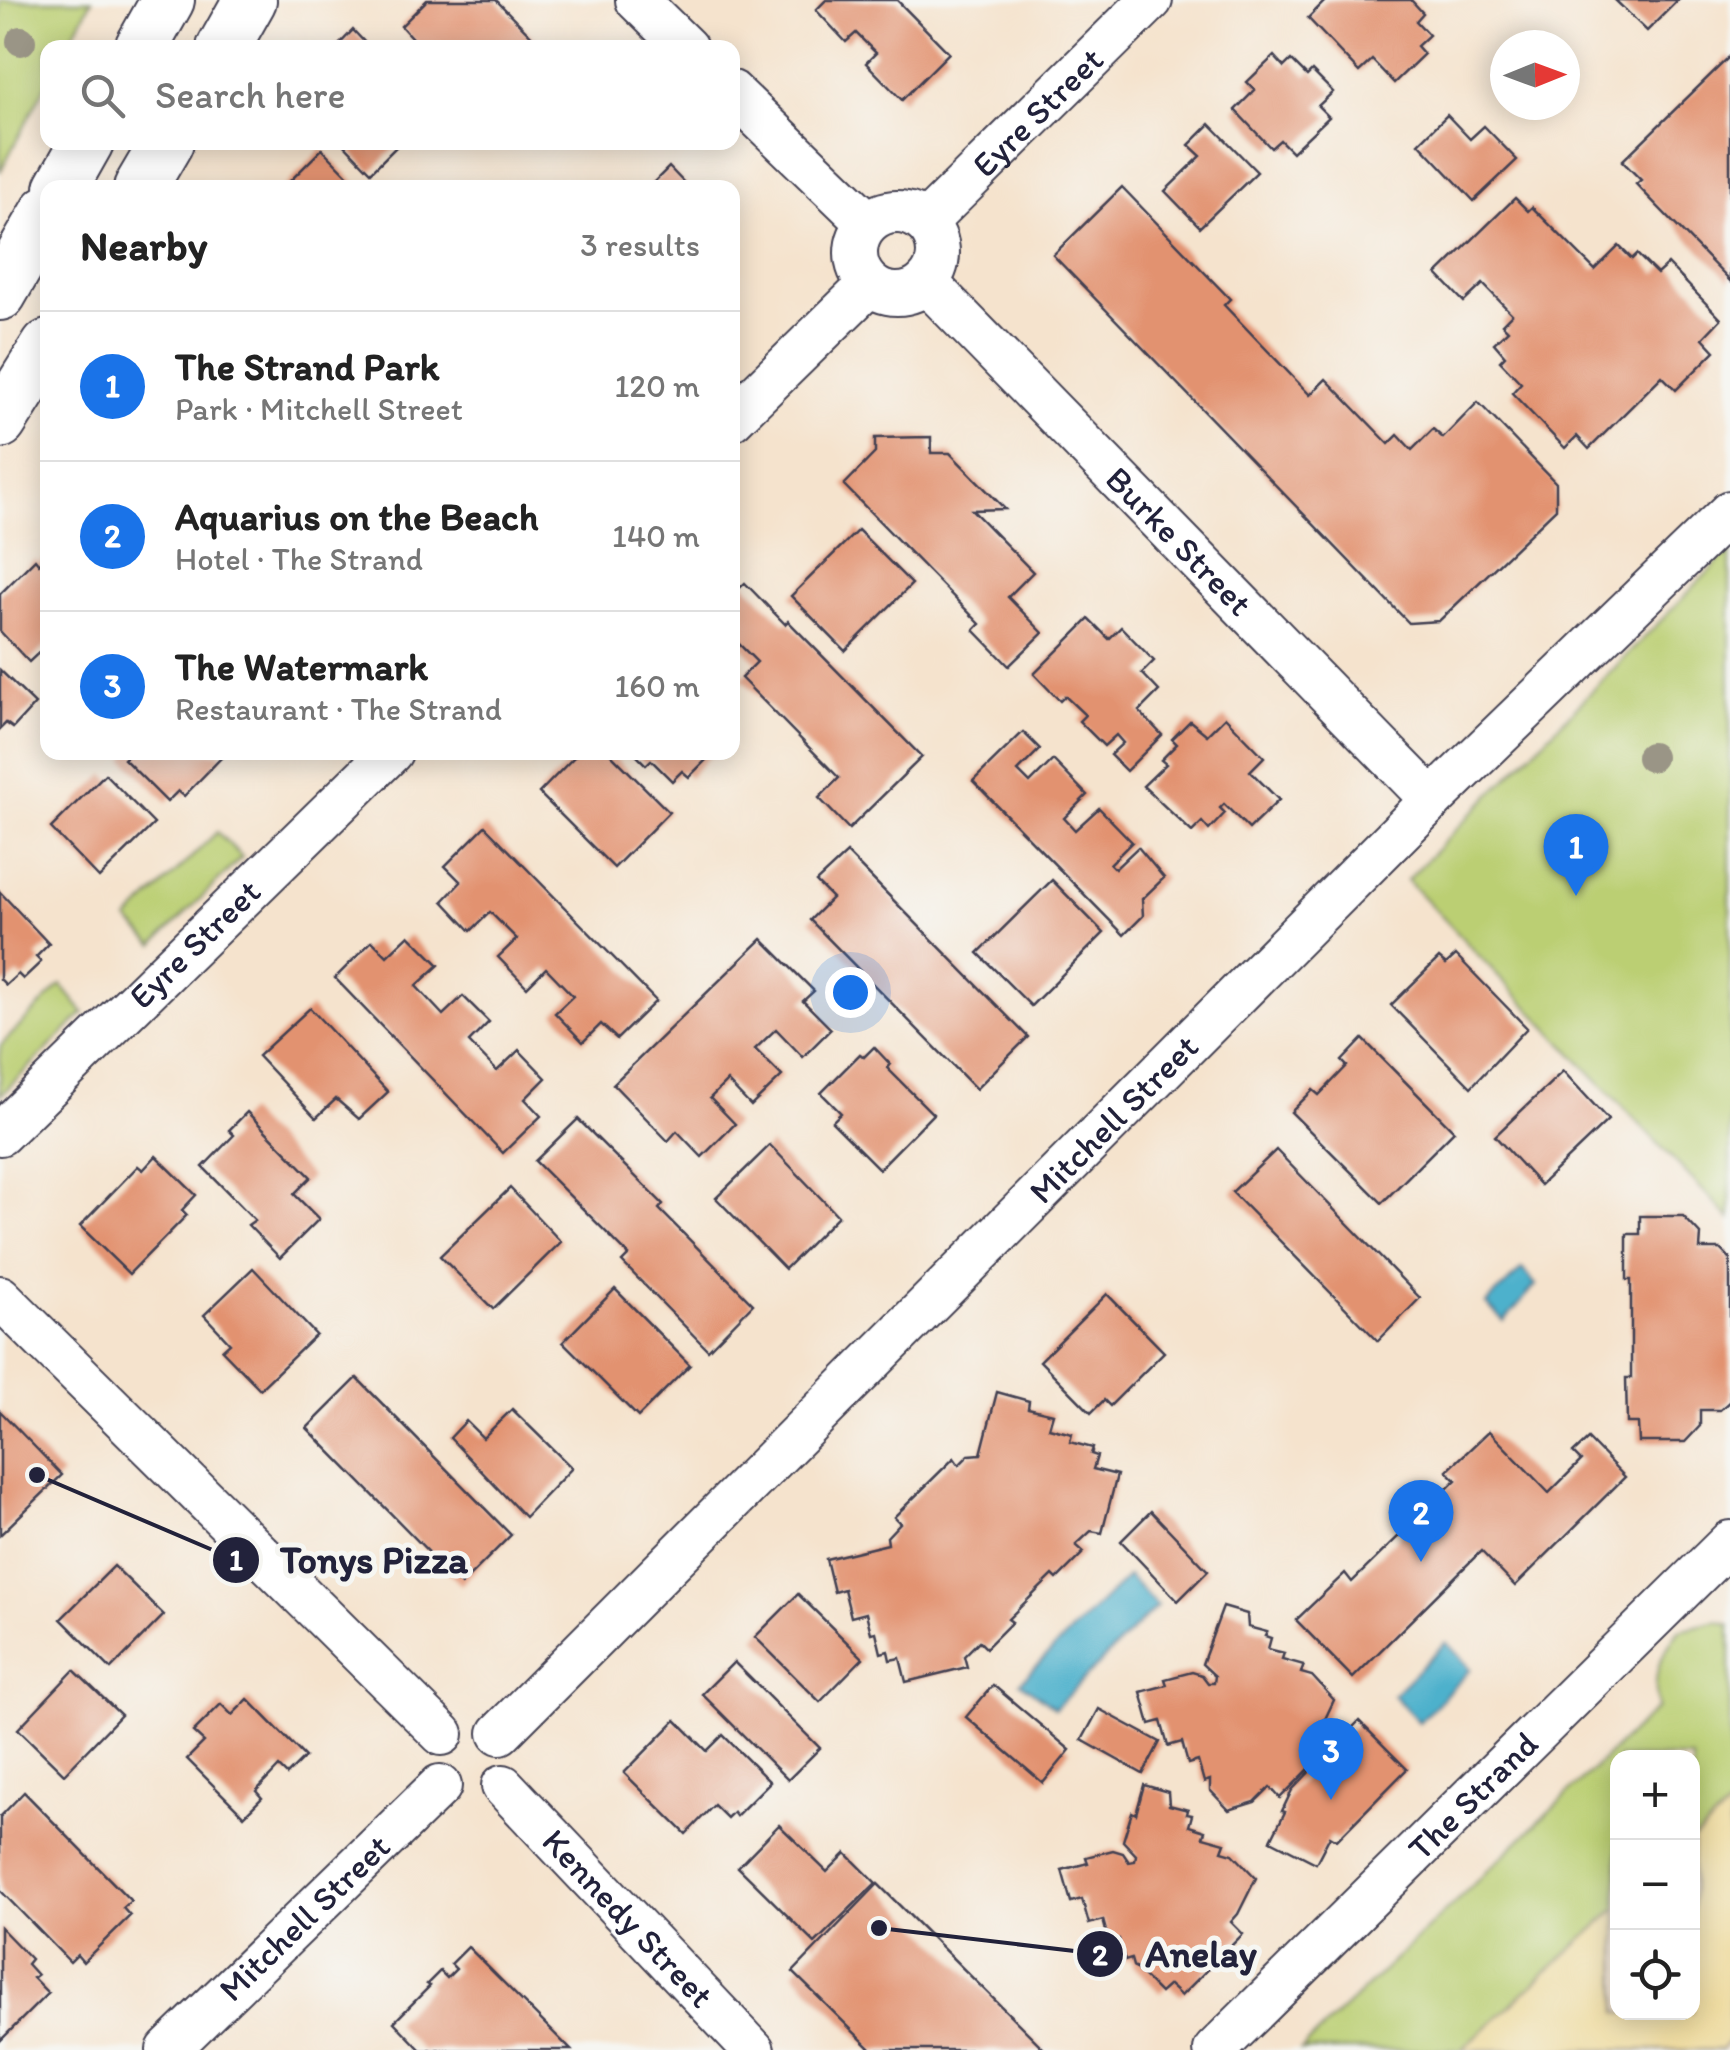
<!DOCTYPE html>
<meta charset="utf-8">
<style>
:root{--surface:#fff;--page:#f6f6f6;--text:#222;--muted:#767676;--line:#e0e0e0;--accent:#1a73e8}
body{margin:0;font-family:Itim,sans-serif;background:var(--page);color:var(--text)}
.controls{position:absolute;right:30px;bottom:30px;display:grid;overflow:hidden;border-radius:20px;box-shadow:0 5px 25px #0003}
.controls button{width:90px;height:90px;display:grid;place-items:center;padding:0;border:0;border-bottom:2px solid var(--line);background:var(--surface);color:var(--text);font:50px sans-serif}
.compass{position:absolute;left:1490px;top:30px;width:90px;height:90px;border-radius:50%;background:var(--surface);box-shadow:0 5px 25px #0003;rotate:89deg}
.you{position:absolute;left:850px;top:992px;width:35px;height:35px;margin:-25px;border:8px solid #fff;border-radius:50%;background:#1a73e8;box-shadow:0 0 0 15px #1a73e833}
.badge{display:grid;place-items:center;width:65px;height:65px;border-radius:50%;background:var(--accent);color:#fff;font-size:32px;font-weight:700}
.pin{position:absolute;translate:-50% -82px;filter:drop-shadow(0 2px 5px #0008)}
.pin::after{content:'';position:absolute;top:52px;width:35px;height:30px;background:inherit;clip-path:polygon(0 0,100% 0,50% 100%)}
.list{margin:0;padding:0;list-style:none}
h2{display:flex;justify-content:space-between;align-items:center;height:130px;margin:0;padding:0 40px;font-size:42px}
h2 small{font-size:32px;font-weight:400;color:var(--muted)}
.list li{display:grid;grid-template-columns:65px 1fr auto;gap:30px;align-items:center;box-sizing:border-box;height:150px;padding:0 40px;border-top:2px solid var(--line)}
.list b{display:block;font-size:38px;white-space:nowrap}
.list p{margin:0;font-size:32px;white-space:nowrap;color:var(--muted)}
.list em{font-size:32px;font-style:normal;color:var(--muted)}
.icon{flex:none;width:55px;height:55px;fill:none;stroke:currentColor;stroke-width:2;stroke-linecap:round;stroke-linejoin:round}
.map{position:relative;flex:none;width:1730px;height:2050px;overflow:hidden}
.search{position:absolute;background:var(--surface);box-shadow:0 5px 25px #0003;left:40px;top:40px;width:700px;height:110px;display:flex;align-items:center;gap:25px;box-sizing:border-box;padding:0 35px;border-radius:20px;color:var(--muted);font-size:38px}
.panel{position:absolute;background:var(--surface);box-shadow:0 5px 25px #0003;left:40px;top:180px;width:700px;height:580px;border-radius:20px}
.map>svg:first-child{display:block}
.green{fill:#bbcf73;stroke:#6e7857;stroke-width:2.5}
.sand{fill:#eeda9e;stroke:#887e6c;stroke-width:2.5}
.water{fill:#4db1cc;stroke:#386a84;stroke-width:2.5}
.building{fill:#e29270}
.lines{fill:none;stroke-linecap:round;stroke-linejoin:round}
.minor-casing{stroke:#423f51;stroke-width:46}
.major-casing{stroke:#423f51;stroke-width:56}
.minor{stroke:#fff;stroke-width:42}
.major{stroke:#fff;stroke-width:52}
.tree{fill:#9a9586}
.labels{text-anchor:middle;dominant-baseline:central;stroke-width:10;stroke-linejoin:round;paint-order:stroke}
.street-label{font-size:35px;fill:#22223b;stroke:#f6f6f2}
.leader{fill:none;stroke:#22223b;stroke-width:4}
.callout-dot{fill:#22223b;stroke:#f6f6f2;stroke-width:4}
.mark-label{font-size:30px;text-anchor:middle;font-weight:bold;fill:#fff}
.callout-label{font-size:38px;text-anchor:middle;font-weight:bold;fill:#22223b;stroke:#f6f6f2;stroke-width:10;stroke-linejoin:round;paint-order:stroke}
</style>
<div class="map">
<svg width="1730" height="2050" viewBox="0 0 1730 2050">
<rect width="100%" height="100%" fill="#f6f6f2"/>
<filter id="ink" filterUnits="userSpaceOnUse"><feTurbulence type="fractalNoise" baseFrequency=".01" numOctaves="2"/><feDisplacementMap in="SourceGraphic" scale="20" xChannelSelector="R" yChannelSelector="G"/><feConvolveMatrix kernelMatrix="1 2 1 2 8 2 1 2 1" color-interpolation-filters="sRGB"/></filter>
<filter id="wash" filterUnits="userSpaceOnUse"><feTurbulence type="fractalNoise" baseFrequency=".0048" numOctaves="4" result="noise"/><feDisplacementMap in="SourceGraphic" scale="40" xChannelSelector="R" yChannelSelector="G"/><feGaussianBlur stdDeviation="2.25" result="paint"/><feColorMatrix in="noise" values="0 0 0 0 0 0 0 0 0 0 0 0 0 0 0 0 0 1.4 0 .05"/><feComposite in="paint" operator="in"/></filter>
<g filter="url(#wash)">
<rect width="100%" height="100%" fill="#f5e3cd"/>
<g class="green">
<path d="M0,0H92L67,47L48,48L47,83L0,172Z"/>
<path d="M1730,550V1219L1407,880Z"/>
<path d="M217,832L242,857L154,945L128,920Z"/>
<path d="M61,985L84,1013L0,1096V1046Z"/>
<path d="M1717,1621L1730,1625V1806L1693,1840L1692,1758H1618L1617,1908L1461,2050H1301L1657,1708C1653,1671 1658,1660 1679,1630Z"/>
</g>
<path class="sand" d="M1730,1806V2040L1721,2050H1461L1617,1908L1618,2012H1692L1693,1840Z"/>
<g class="water">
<path d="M1522,1269L1536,1285L1504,1321L1486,1304Z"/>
<path d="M1128,1576L1157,1606L1055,1708L1020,1682Z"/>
<path d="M1446,1642L1471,1669L1419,1722L1393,1695Z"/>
</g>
<g id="blocks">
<g class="building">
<path d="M427,0H496L543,48H421L401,26Z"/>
<path d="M826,0H897L949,53L902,100L866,63L876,53L856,33L846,42L816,10Z"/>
<path d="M1326,0H1411L1423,13L1416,21L1429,35L1417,46L1424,54L1394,83L1372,60L1359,72L1308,18Z"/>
<path d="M1615,0H1678L1647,31Z"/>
<path d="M353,30L370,48H336Z"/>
<path d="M1274,56L1284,67L1291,60L1307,76L1312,71L1333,92L1318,106L1329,117L1292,152L1280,140L1271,148L1235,110L1255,90L1247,82Z"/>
<path d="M1730,56V281L1636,184L1641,180L1622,161Z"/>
<path d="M1447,115L1470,139L1484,126L1517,160L1474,201L1419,143Z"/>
<path d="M1210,124L1257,172L1200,227L1165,191L1201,156L1189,145Z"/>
<path d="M342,142H401L371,172Z"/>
<path d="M322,149L360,188H283Z"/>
<path d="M669,167L689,188H648Z"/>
<path d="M1122,187L1230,299L1224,305L1310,395L1326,379L1389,444L1398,435L1412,450L1433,429L1443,438L1478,402L1556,483V509L1439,621L1409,623L1053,255Z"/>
<path d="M1515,198L1528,211L1532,207L1595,270L1619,246L1632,259L1637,254L1657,274L1668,264L1721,319L1703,338L1715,351L1676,390L1662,376L1589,449L1577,436L1565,448L1512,393L1521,383L1500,361L1505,356L1494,343L1508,330L1502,324L1512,314L1483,284L1464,302L1437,274Z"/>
<path d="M931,437V453H950L1005,509L972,510L1033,572L1008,597L1043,633L1009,666L974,630L980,624L844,485L875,453V438Z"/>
<path d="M858,530L912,584L845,651L791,596Z"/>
<path d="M48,555V644L29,662L0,631V594L35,559L39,564Z"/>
<path d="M745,583L785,624L788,621L922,757L849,829L819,798L839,778L741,678L757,662L732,637V595Z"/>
<path d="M1089,619L1109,639L1121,627L1154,661L1142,673L1159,691L1139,711L1162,735L1126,771L1110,755L1123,743L1116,735L1104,746L1079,721L1085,715L1065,696L1060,701L1034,674Z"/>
<path d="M0,670L35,704L13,728L6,723L0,729Z"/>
<path d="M1225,717L1264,757L1250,771L1279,800L1249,829L1224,804L1220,808L1225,813L1209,830L1202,822L1192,832L1143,786L1166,764L1161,760L1177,744L1172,739L1190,721L1207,735Z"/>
<path d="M1023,732L1040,749L1018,771L1030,783L1053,760L1087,795L1064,818L1075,830L1099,808L1132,842L1110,864L1115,869L1138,847L1164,878L1142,899L1143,916L1124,935L973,781Z"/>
<path d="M131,752H219L223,756L184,796L178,791L167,802L124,759Z"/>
<path d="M579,752H609L669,812L614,868L539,793Z"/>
<path d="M633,752H714L689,777L682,771L672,781L651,760L646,765Z"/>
<path d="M105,774L154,824L99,878L51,828Z"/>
<path d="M485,826L656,1001L617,1039L601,1024L583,1042L555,1013L573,996L546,968L527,987L498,957L517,939L490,912L471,931L443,901L461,882L445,866Z"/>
<path d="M847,853L1028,1037L976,1089L810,920L832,898L816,882Z"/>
<path d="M1052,880L1104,933L1031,1006L978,953Z"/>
<path d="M0,892L49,944L36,957L41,962L23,979L18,974L6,985L0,979Z"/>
<path d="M409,935L439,965L416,986L443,1015L463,996L489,1022L469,1042L497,1071L519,1050L546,1078L525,1099L541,1116L503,1153L335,978L372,941L387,956Z"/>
<path d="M762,939L814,991L803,1001L831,1029L803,1057L776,1029L755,1049L782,1076L751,1106L727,1081L710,1098L735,1124L702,1157L677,1131L668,1141L613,1084Z"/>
<path d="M1456,955L1527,1028L1471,1087L1391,1005L1439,958L1446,964Z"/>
<path d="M310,1008L388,1092L359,1119L336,1099L316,1118L258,1056Z"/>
<path d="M1363,1039L1454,1131L1382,1203L1291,1112L1313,1090L1319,1095L1347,1066L1342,1061Z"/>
<path d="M874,1047L890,1064L887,1068L933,1114L879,1169L832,1122L841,1113L821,1093L860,1054L864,1057Z"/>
<path d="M1563,1071L1608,1120L1540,1185L1495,1136Z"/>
<path d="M247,1112L311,1177L294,1194L319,1219L280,1258L248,1225L255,1220L203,1167L234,1135L229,1130Z"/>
<path d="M578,1119L663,1204L659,1209L753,1304L708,1350L622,1262L629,1255L535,1161Z"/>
<path d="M770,1145L838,1216L785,1269L716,1198Z"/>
<path d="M1276,1150L1420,1298L1378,1341L1232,1192Z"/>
<path d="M156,1156L196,1195L182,1210L187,1215L129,1274L80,1226L138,1166L143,1170Z"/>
<path d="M510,1188L561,1242L493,1309L440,1256Z"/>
<path d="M1640,1216H1683L1701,1235L1700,1249H1720L1730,1259V1401L1720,1410H1700V1426L1685,1442H1639L1638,1423H1627L1626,1378H1631V1280H1627V1234H1640Z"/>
<path d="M253,1268L316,1335L260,1389L222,1350L230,1343L204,1315Z"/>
<path d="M615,1289L690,1365L638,1417L563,1342Z"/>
<path d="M1107,1294L1164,1352L1110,1406L1104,1400L1091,1413L1040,1361Z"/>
<path d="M357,1378L511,1535L461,1585L307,1428Z"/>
<path d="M997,1392L1029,1401L1028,1408L1053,1414L1049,1428L1072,1434L1070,1442L1093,1448L1091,1454L1097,1456L1093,1469L1117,1475L1102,1533L1091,1531L1076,1545L1084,1552L1057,1579L1053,1575L1008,1619L1012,1622L986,1648L979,1641L964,1656L967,1667L906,1682L900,1658L890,1660L888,1651L881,1653L876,1632L871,1633L866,1613L851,1617L844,1589L834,1592L826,1559L888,1544L887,1537L900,1523L894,1517L954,1458L959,1465L969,1455L981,1454Z"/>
<path d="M512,1409L572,1468L525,1517L450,1438L466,1421L483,1438Z"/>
<path d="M0,1411L62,1475L0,1535Z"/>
<path d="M1489,1431L1549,1493L1581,1461L1573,1453L1588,1439L1625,1477L1515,1586L1481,1551L1353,1678L1296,1620L1345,1573L1352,1582L1456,1480L1447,1471Z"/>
<path d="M1151,1511L1208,1571L1178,1601L1121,1541Z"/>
<path d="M114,1566L164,1615L111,1669L61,1619Z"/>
<path d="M798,1594L863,1658L820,1702L755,1637Z"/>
<path d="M1223,1607L1247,1614L1248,1627L1267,1632L1265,1636L1271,1638L1268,1649L1284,1653L1282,1659L1304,1665L1301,1673L1312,1676L1334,1700L1317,1736L1310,1744L1322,1756L1280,1798L1270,1787L1255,1802L1229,1810L1210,1790V1780L1204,1782L1198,1761L1188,1764L1182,1742L1168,1746L1161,1721L1150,1724L1141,1692L1167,1685L1165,1679L1192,1672L1202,1675L1208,1683H1214L1215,1676L1202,1664Z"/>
<path d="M734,1662L820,1748L788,1780L702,1694Z"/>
<path d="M74,1670L121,1715L64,1774L18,1729Z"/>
<path d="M993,1685L1070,1750L1043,1783L966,1717Z"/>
<path d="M248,1699L305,1757L287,1775L279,1767L256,1791L262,1798L244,1816L187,1759L204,1742L193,1732L221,1704L232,1715Z"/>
<path d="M1099,1709L1160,1742L1143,1774L1082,1740Z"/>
<path d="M676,1720L707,1751L723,1735L770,1782L736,1816L733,1812L727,1818L714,1805L686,1834L624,1773Z"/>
<path d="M1359,1721L1407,1769L1337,1840L1330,1836L1316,1863L1271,1840L1285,1812L1282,1811L1292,1790Z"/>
<path d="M1144,1785L1168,1792L1169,1805L1188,1810L1187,1814L1192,1815L1189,1826L1205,1831L1203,1837L1225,1843L1222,1851L1233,1854L1256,1878L1238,1914L1231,1922L1243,1934L1181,1996L1169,1985L1160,1993L1133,1966L1131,1959L1125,1961L1119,1939L1109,1942L1103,1920L1089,1924L1082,1899L1071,1902L1062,1870L1088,1863L1086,1857L1113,1850L1123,1853L1129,1862L1135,1861L1136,1855L1123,1841L1132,1812L1136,1814Z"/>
<path d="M24,1792L131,1901L123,1908L130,1916L83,1962L77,1955L70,1962L0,1890V1817Z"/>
<path d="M779,1825L827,1872L846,1853L876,1883L815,1943L738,1867Z"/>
<path d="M878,1884L1045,2050H872L793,1972Z"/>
<path d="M0,1927L31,1959L27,1964L37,1975L33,1978L48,1993L0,2041Z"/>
<path d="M468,1947L571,2050H421L394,2022L430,1986L427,1984L440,1971L447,1978L456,1969L451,1964Z"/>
</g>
</g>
</g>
<g filter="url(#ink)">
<use href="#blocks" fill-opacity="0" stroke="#423f51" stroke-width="2.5"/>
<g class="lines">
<g class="minor-casing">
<g id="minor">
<path d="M637,0L686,48"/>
<path d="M732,92L868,223"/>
<circle cx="897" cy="253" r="41"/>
<path id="s1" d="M925,223L1151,0"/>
<path id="s2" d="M926,282L1432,800"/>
<path d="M732,419L870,284"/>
<path id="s3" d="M0,1134L391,752"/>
<path d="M0,1297L442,1734"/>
<path id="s4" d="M500,1733L1432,800L1730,512"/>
<path id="s5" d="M503,1786L753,2050"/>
<path id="s6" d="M168,2050L440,1786"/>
<path id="s7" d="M1215,2050L1730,1542"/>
</g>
</g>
<g class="major-casing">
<g id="major">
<path d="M141,48L168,0"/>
<path d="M223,48L250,0"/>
<path d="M61,188L87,142"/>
<path d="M140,188L167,142"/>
<path d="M0,294L48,211"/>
<path d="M0,422L48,346"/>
</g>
</g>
<use href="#minor" class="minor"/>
<use href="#major" class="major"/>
</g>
<g class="tree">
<circle cx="21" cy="41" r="15"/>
<circle cx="1651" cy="757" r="15"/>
</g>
</g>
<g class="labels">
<g class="street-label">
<text stroke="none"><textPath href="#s1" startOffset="158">Eyre Street</textPath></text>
<text stroke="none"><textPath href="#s2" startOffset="362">Burke Street</textPath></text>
<text stroke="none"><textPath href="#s3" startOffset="272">Eyre Street</textPath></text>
<text stroke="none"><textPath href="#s4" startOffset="868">Mitchell Street</textPath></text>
<text stroke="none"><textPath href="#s7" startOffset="362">The Strand</textPath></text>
<text stroke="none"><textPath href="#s6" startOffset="190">Mitchell Street</textPath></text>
<text stroke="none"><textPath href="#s5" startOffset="182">Kennedy Street</textPath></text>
</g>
</g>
<path class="leader" d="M37 1475L236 1560M879 1928L1100 1954"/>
<g class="callout-dot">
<circle cx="37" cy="1475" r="10"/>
<circle cx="879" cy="1928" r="10"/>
<circle cx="236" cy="1560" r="25"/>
<circle cx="1100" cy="1954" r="25"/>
</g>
<g class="mark-label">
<text x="236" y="1570">1</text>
<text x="1100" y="1965">2</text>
</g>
<g class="callout-label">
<text x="374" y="1573">Tonys Pizza</text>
<text x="1201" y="1967">Anelay</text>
</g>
</svg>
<div class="controls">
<button>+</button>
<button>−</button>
<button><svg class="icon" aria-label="locate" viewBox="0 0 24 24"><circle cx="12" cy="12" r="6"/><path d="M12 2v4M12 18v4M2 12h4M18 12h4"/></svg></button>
</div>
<svg class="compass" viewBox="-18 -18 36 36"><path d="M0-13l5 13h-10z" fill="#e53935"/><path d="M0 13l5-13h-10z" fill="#767676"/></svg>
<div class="you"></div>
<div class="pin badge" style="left:1576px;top:896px">1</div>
<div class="pin badge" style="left:1421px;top:1562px">2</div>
<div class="pin badge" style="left:1331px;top:1800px">3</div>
<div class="search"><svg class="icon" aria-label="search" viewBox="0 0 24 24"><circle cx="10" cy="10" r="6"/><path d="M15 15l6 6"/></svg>Search here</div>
<section class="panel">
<h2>Nearby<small>3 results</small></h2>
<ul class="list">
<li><span class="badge">1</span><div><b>The Strand Park</b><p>Park · Mitchell Street</p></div><em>120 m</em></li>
<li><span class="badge">2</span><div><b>Aquarius on the Beach</b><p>Hotel · The Strand</p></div><em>140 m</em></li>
<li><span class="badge">3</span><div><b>The Watermark</b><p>Restaurant · The Strand</p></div><em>160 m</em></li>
</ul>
</section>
</div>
